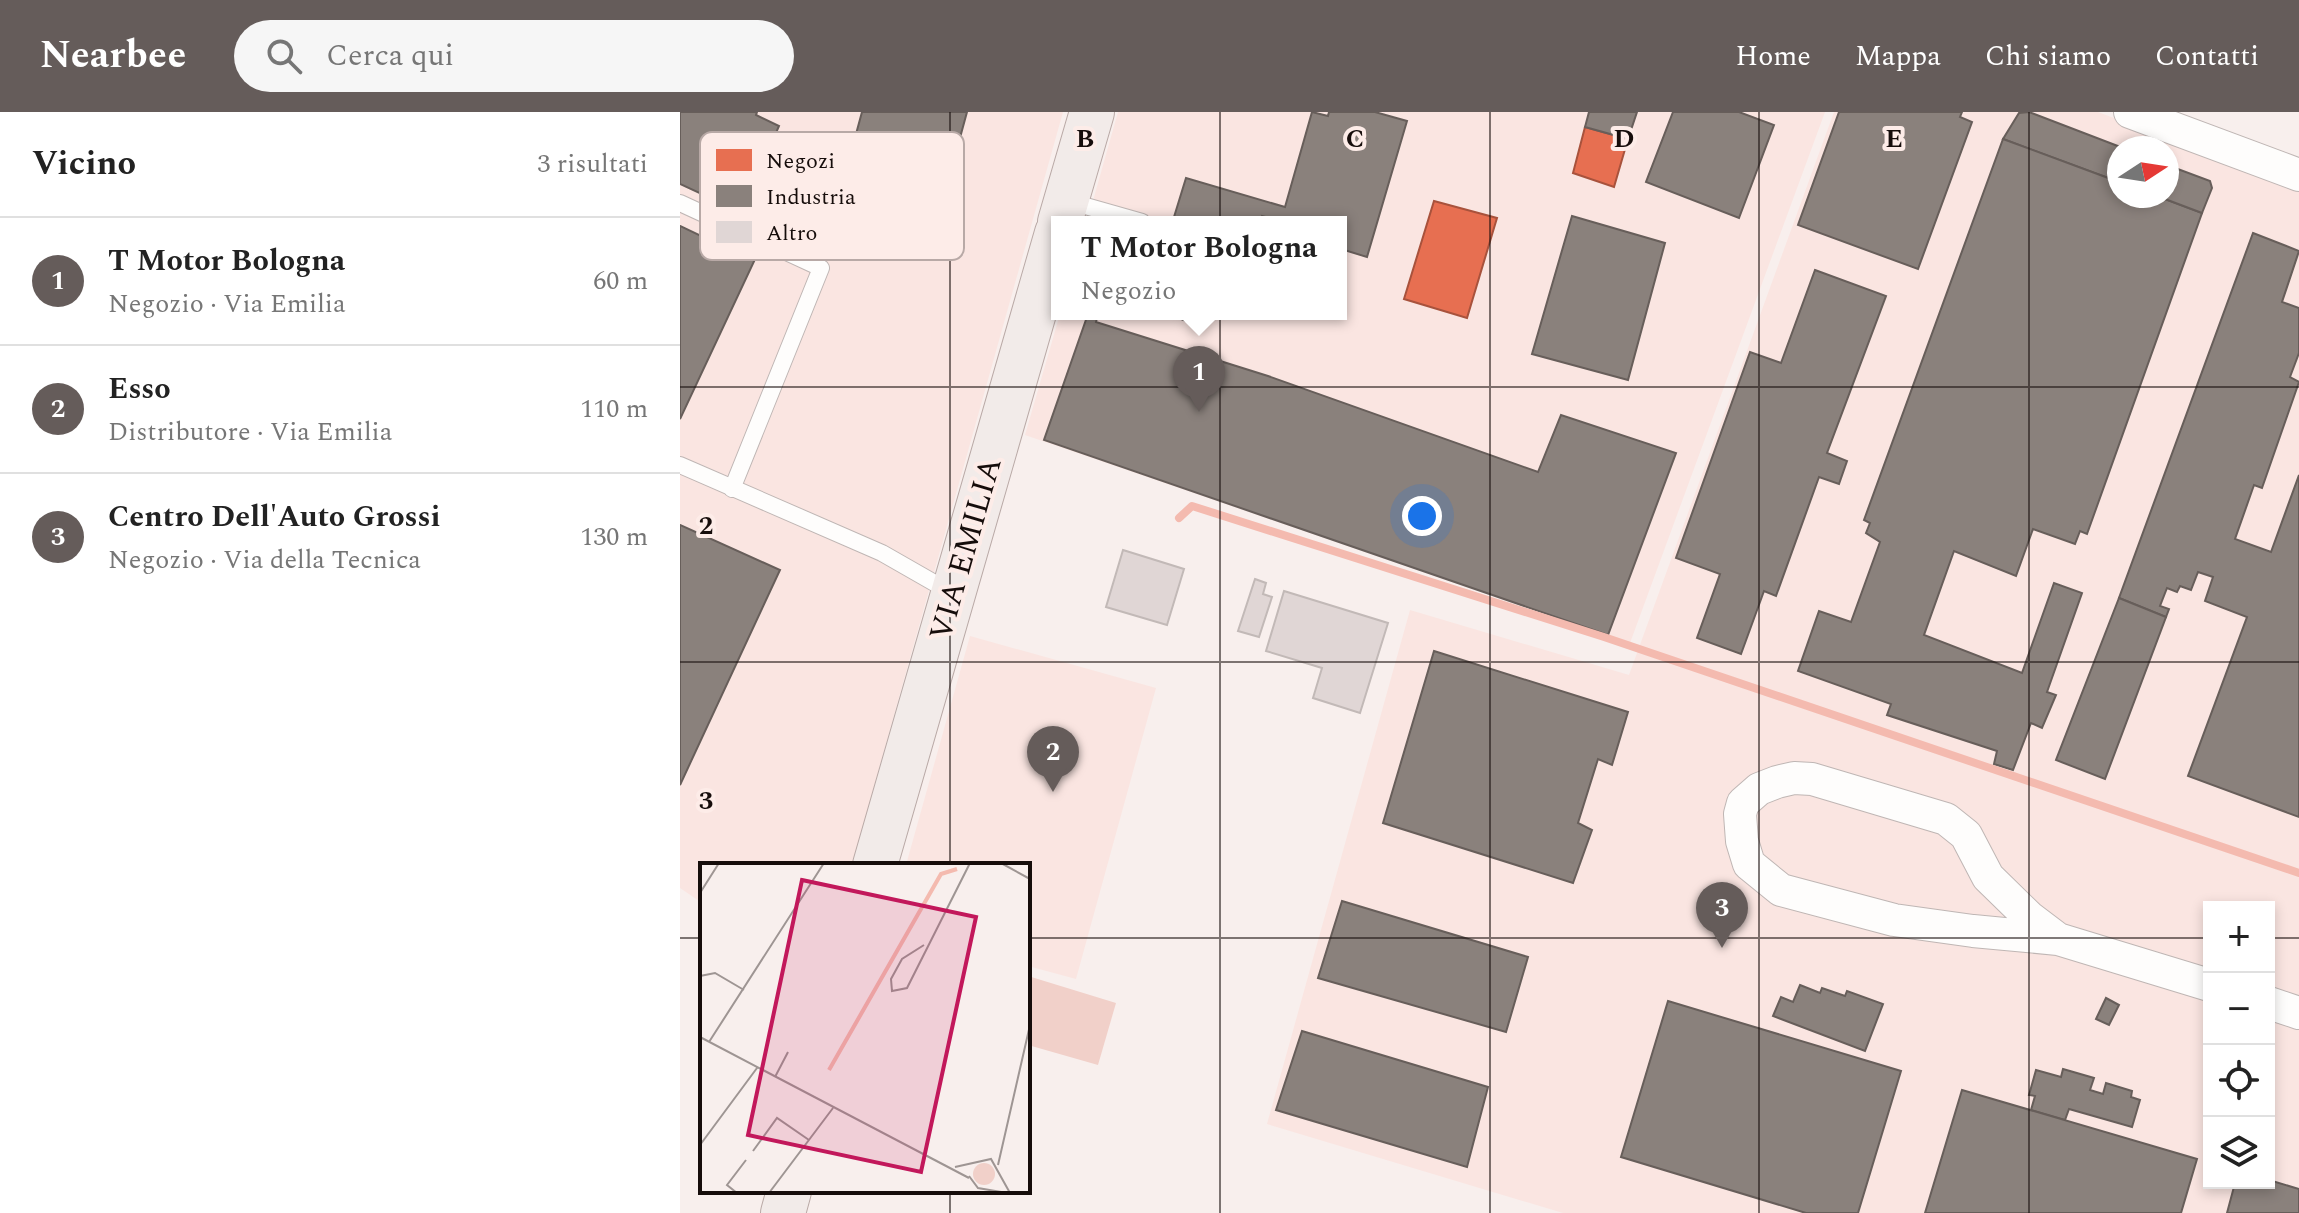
<!DOCTYPE html>
<html lang="it">
<meta charset="utf-8">
<style>
:root{--surface:#fff;--page:#f6f6f6;--text:#222;--muted:#767676;--line:#e0e0e0;--accent:#655c5a}
body{margin:0;font-family:Spectral,serif;background:var(--page);color:var(--text)}
.controls{position:absolute;right:24px;bottom:24px;display:grid;overflow:hidden;border-radius:0px;box-shadow:0 4px 12px #0003}
.controls button{width:72px;height:72px;display:grid;place-items:center;padding:0;border:0;border-bottom:2px solid var(--line);background:var(--surface);color:var(--text);font:40px sans-serif}
.compass{position:absolute;left:1427px;top:24px;width:72px;height:72px;border-radius:50%;background:var(--surface);box-shadow:0 4px 12px #0003;rotate:78deg}
.you{position:absolute;left:742px;top:404px;width:28px;height:28px;margin:-20px;border:6px solid #fff;border-radius:50%;background:#1a73e8;box-shadow:0 0 0 12px #1a73e833}
.badge{display:grid;place-items:center;width:52px;height:52px;border-radius:50%;background:var(--accent);color:#fff;font-size:26px;font-weight:700}
.pin{position:absolute;translate:-50% -66px;filter:drop-shadow(0 2px 4px #0008)}
.pin::after{content:'';position:absolute;top:42px;width:28px;height:24px;background:inherit;clip-path:polygon(0 0,100% 0,50% 100%)}
.popup{position:absolute;left:371px;top:104px;width:296px;height:104px;box-sizing:border-box;display:grid;place-content:center;border-radius:0px;background:var(--surface);filter:drop-shadow(0 2px 6px #0005);font-size:26px;white-space:nowrap;color:var(--muted)}
.popup b{font-size:30px;color:var(--text)}
.popup::after{content:'';position:absolute;left:50%;top:100%;margin-left:-16px;border:16px solid transparent;border-top-color:var(--surface)}
.list{margin:0;padding:0;list-style:none}
h2{display:flex;justify-content:space-between;align-items:center;height:104px;margin:0;padding:0 32px;font-size:34px}
h2 small{font-size:26px;font-weight:400;color:var(--muted)}
.list li{display:grid;grid-template-columns:52px 1fr auto;gap:24px;align-items:center;box-sizing:border-box;height:128px;padding:0 32px;border-top:2px solid var(--line)}
.list b{display:block;font-size:30px;white-space:nowrap}
.list p{margin:0;font-size:26px;white-space:nowrap;color:var(--muted)}
.list em{font-size:26px;font-style:normal;color:var(--muted)}
.icon{flex:none;width:44px;height:44px;fill:none;stroke:currentColor;stroke-width:2;stroke-linecap:round;stroke-linejoin:round}
.map{position:relative;flex:none;width:1619px;height:1101px;overflow:hidden}
header{display:flex;align-items:center;gap:48px;box-sizing:border-box;height:112px;padding:0 40px;background:var(--accent);color:#fff}
header strong{font-size:38px}
nav{display:flex;gap:44px;margin-inline-start:auto;font-size:28px}
.search{width:560px;height:72px;background:var(--page);display:flex;align-items:center;gap:20px;box-sizing:border-box;padding:0 28px;border-radius:44px;color:var(--muted);font-size:30px}
main{display:flex}
aside{flex:1;background:var(--surface)}
.map>svg:first-child{display:block}
.built{fill:#fae5e1;fill-rule:evenodd}
.green{fill:#f1d0c9}
.shops{fill:#e76f51;stroke:#a8523c;stroke-width:2}
.industry{fill:#8a817c;stroke:#675e5a;stroke-width:2}
.lines{fill:none;stroke-linecap:round;stroke-linejoin:round}
.stream{stroke:#f4baaf;stroke-width:8}
.building{fill:#e0d6d5;stroke:#c2b9b7;stroke-width:2}
.lane-casing{stroke:#bfb6b4;stroke-width:18}
.street-casing{stroke:#bfb6b4;stroke-width:34}
.primary-casing{stroke:#b9a9a6;stroke-width:46}
.lane{stroke:#fefdfc;stroke-width:16}
.street{stroke:#fefdfc;stroke-width:32}
.primary{stroke:#f2ebe9;stroke-width:44}
.grid{fill:none;stroke:#160d0b;stroke-width:2;stroke-opacity:0.55}
.labels{text-anchor:middle;dominant-baseline:central;stroke-width:8;stroke-linejoin:round;paint-order:stroke}
.street-label{font-size:32px;fill:#160d0b;stroke:#fdece8}
.inset-river{fill:none;stroke:#f4baaf;stroke-width:4}
.inset-road{fill:none;stroke:#9e9593;stroke-width:2}
.view{fill:#c2185b;fill-opacity:0.15;stroke:#c2185b;stroke-width:4}
.inset-edge{fill:none;stroke:#160d0b;stroke-width:4}
.key{fill:#fdece8;stroke:#b8a9a6;stroke-width:2}
.key-label{font-size:22px;fill:#160d0b}
.grid-label{font-size:26px;text-anchor:middle;font-weight:bold;fill:#160d0b;stroke:#fdece8;stroke-width:8;stroke-linejoin:round;paint-order:stroke}
</style>
<header>
<strong>Nearbee</strong>
<div class="search"><svg class="icon" aria-label="search" viewBox="0 0 24 24"><circle cx="10" cy="10" r="6"/><path d="M15 15l6 6"/></svg>Cerca qui</div>
<nav><a>Home</a><a>Mappa</a><a>Chi siamo</a><a>Contatti</a></nav>
</header>
<main>
<aside>
<h2>Vicino<small>3 risultati</small></h2>
<ul class="list">
<li><span class="badge">1</span><div><b>T Motor Bologna</b><p>Negozio · Via Emilia</p></div><em>60 m</em></li>
<li><span class="badge">2</span><div><b>Esso</b><p>Distributore · Via Emilia</p></div><em>110 m</em></li>
<li><span class="badge">3</span><div><b>Centro Dell'Auto Grossi</b><p>Negozio · Via della Tecnica</p></div><em>130 m</em></li>
</ul>
</aside>
<div class="map">
<svg width="1619" height="1101" viewBox="0 0 1619 1101">
<rect width="100%" height="100%" fill="#f8efed"/>
<g class="built">
<path d="M0,0H383L172,753H22V791L0,776Z"/>
<path d="M438,0H1145L950,531L345,323L380,202H661V110H407Z"/>
<path d="M1154,0H1418L1619,76V1101H883L587,1012L730,498L949,563ZM1439,36H1487V84H1439ZM1529,795H1589V1071H1529Z"/>
<path d="M290,524L476,576L396,867L348,854V753H226Z"/>
</g>
<path class="green" d="M348,864L436,891L418,953L348,933Z"/>
<g class="shops">
<path d="M905,15L948,27L934,75L893,61Z"/>
<path d="M754,89L817,106L787,206L724,187Z"/>
</g>
<g class="industry">
<path d="M0,0H77L76,3L99,14L92,30L103,35L81,84L66,77L56,98L0,72Z"/>
<path d="M182,0H287L247,147L117,107L126,72L160,81Z"/>
<path d="M632,0L648,4L649,0H695L727,9L687,145L661,137V110H603L582,104L580,110H510L494,105L506,66L605,95Z"/>
<path d="M909,0H957L948,27L905,15Z"/>
<path d="M993,0H1059L1094,13L1059,106L966,70Z"/>
<path d="M1159,0H1282L1280,5L1292,10L1238,157L1118,113Z"/>
<path d="M1349,0L1443,36H1439V70L1323,27L1339,1Z"/>
<path d="M1323,27L1439,70V84H1477L1522,101L1407,422L1400,419L1395,432L1353,417L1336,464L1274,439L1244,523L1342,561L1374,471L1402,481L1367,580L1376,583L1362,616L1351,611L1333,658L1314,652L1317,639L1207,603L1211,592L1118,559L1139,499L1171,510L1200,430L1186,421L1190,411L1184,408Z"/>
<path d="M1487,53L1530,69L1532,76L1522,101L1477,84H1487Z"/>
<path d="M892,104L985,131L948,268L852,242Z"/>
<path d="M0,114L44,135L47,129L77,143L0,307Z"/>
<path d="M1573,121L1619,139L1602,190L1619,196V241L1610,265L1619,270L1582,376L1574,373L1555,427L1591,440L1619,363V705L1508,664L1567,505L1525,489L1533,465L1518,460L1511,478L1500,474L1497,480L1487,476L1480,494L1489,497L1486,505L1439,486Z"/>
<path d="M1135,158L1206,184L1147,341L1167,349L1159,372L1139,365L1096,484L1084,479L1061,542L1017,526L1040,462L996,446L1070,240L1101,251Z"/>
<path d="M408,202H418L416,210L588,264L858,360L881,303L996,341L928,523L364,328Z"/>
<path d="M487,202H515L512,211Z"/>
<path d="M0,413L100,458L0,673Z"/>
<path d="M1439,486L1486,505L1425,667L1376,648Z"/>
<path d="M754,539L948,600L932,653L918,647L898,711L912,718L893,771L703,711Z"/>
<path d="M662,789L848,845L826,920L638,866Z"/>
<path d="M1120,873L1140,881L1142,876L1165,884L1167,879L1203,892L1185,939L1093,904L1101,885L1113,890Z"/>
<path d="M1426,886L1439,893L1429,913L1416,907Z"/>
<path d="M988,889L1221,959L1178,1101H1126L941,1045Z"/>
<path d="M622,919L808,975L787,1055L596,998Z"/>
<path d="M1383,957L1414,966L1410,978L1423,982L1426,971L1452,979L1451,985L1460,988L1452,1015L1389,997L1385,1008L1351,998L1355,984L1349,983L1356,958L1381,965Z"/>
<path d="M1282,978L1517,1047L1501,1101H1245Z"/>
<path d="M1589,1068L1619,1077V1101H1547L1555,1071H1589Z"/>
</g>
<g class="lines">
<path class="stream" d="M499,406L512,394L924,525L1619,761"/>
</g>
<g class="building">
<path d="M443,438L504,457L487,513L426,495Z"/>
<path d="M575,467L586,471L583,482L592,485L579,525L558,519Z"/>
<path d="M604,479L708,511L680,601L633,586L642,556L586,539Z"/>
</g>
<g class="lines">
<g class="lane-casing">
<g id="lane">
<path d="M388,89L462,110"/>
<path d="M0,91L141,156L52,377"/>
<path d="M0,353L202,441L272,481"/>
</g>
</g>
<g class="street-casing">
<g id="street">
<path d="M1450,0L1619,63"/>
<path d="M1378,827L1349,805L1308,765L1286,723L1266,707L1132,667L1114,666L1097,670L1079,677L1063,691L1060,702L1062,729L1069,752L1101,778L1214,808L1293,819L1378,827L1529,873"/>
<path d="M1589,891L1619,901"/>
</g>
</g>
<g class="primary-casing">
<g id="primary">
<path d="M380,110L412,0"/>
<path d="M195,753L377,121"/>
<path d="M103,1101L109,1079"/>
</g>
</g>
<use href="#lane" class="lane"/>
<use href="#street" class="street"/>
<use href="#primary" class="primary"/>
</g>
<path class="grid" d="M270,0V753M540,0V1101M810,0V1101M1079,0V1101M1349,0V1101M0,275H1619M0,550H1619M0,826H22M348,826H1529M1589,826H1619M270,1079V1101"/>
<g class="labels">
<g class="street-label">
<text transform="translate(286 437) rotate(-74)">VIA EMILIA</text>
</g>
</g>
<g transform="translate(20 751)">
<rect width="330" height="330" fill="#f8efed"/>
<path d="M273 311a11 11 0 1 1 22 0a11 11 0 1 1-22 0Z" fill="#f1d0c9"/>
<path class="inset-river" d="M129,207L241,11L257,6"/>
<path class="inset-road" d="M301,0L330,16M0,30L19,0M224,82L202,96L191,116L192,128L207,125L270,0M0,113L15,110L44,127M0,174L269,315M9,179L124,0M75,214L88,189M0,282L57,205M53,288L77,255L109,277M298,302L330,162M255,304L291,296L310,330M269,313L278,325L307,330M37,330L27,322L46,297M69,330L133,245"/>
<path class="view" d="M102,17L276,54L221,309L48,272Z"/>
<rect width="330" height="330" class="inset-edge"/>
</g>
<rect x="20" y="20" width="264" height="128" rx="12" class="key"/>
<rect x="36" y="37" width="36" height="22" fill="#e76f51"/>
<rect x="36" y="73" width="36" height="22" fill="#8a817c"/>
<rect x="36" y="109" width="36" height="22" fill="#e0d6d5"/>
<g class="key-label">
<text x="86" y="56">Negozi</text>
<text x="86" y="92">Industria</text>
<text x="86" y="128">Altro</text>
</g>
<g class="grid-label">
<text x="405" y="35">B</text>
<text x="675" y="35">C</text>
<text x="944" y="35">D</text>
<text x="1214" y="35">E</text>
<text x="26" y="422">2</text>
<text x="26" y="697">3</text>
</g>
</svg>
<div class="controls">
<button>+</button>
<button>−</button>
<button><svg class="icon" aria-label="locate" viewBox="0 0 24 24"><circle cx="12" cy="12" r="6"/><path d="M12 2v4M12 18v4M2 12h4M18 12h4"/></svg></button>
<button><svg class="icon" aria-label="layers" viewBox="0 0 24 24"><path d="M12 4l9 5-9 5-9-5zM3 14l9 5 9-5"/></svg></button>
</div>
<svg class="compass" viewBox="-18 -18 36 36"><path d="M0-13l5 13h-10z" fill="#e53935"/><path d="M0 13l5-13h-10z" fill="#767676"/></svg>
<div class="you"></div>
<div class="pin badge" style="left:519px;top:300px">1</div>
<div class="popup"><b>T Motor Bologna</b>Negozio</div>
<div class="pin badge" style="left:373px;top:680px">2</div>
<div class="pin badge" style="left:1042px;top:836px">3</div>
</div>
</main>
